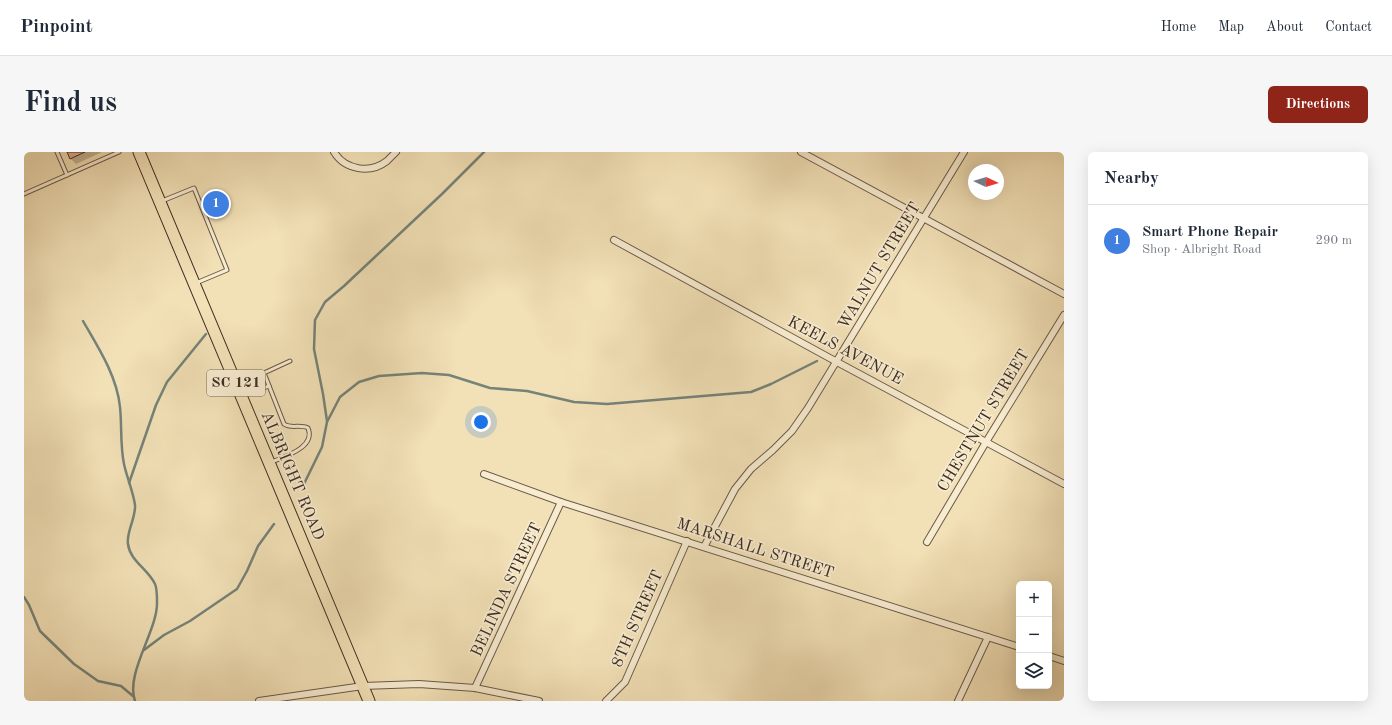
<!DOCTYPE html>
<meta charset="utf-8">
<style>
:root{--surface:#fff;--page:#f6f6f7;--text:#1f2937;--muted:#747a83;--line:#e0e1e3;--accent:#8f2418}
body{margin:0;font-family:"Old Standard TT",serif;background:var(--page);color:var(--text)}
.controls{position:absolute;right:12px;bottom:12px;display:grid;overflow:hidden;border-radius:6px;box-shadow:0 4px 16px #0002}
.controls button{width:36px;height:36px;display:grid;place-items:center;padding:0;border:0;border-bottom:1px solid var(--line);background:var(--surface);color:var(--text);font:20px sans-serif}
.compass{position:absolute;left:944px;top:12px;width:36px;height:36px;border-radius:50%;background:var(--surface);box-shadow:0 4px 16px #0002;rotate:94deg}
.you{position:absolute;left:457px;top:270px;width:14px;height:14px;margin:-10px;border:3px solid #fff;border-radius:50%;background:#1a73e8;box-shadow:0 0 0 6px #1a73e833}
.badge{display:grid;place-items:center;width:26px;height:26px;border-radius:50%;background:var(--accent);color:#fff;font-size:13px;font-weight:700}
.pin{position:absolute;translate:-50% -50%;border:2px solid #fff;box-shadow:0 1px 4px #0006}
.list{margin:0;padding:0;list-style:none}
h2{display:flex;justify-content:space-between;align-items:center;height:52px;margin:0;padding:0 16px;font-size:17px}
h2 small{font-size:13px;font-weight:400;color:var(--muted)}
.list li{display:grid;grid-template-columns:26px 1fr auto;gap:12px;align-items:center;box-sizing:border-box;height:72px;padding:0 16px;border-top:1px solid var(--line)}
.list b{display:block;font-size:15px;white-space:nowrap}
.list p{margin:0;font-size:13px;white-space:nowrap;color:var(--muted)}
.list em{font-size:13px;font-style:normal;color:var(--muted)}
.icon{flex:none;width:22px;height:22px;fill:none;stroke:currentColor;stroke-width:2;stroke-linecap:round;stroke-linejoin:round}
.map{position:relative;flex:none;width:1040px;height:549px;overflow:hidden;border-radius:6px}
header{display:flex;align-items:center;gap:24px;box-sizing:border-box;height:56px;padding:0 20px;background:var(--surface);border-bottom:1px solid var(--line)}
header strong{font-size:19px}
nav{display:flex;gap:22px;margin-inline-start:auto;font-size:14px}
.intro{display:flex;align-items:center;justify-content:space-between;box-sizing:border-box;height:96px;padding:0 24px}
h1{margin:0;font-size:28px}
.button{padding:10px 18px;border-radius:6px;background:var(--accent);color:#fff;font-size:14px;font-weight:700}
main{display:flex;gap:24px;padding:0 24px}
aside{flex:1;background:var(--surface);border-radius:6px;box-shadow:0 4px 16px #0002}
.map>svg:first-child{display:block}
.shadow{fill:#0003}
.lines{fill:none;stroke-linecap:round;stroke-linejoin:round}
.stream{stroke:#758379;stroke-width:2.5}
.building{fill:#e4aa90;stroke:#3c2d23}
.service-casing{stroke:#6a5a48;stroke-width:5}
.minor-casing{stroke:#6a5a48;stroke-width:8}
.trunk-casing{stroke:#3c2d23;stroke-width:13}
.service{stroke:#f7ebd0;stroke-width:3}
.minor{stroke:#f7ebd0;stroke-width:6}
.trunk{stroke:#f2e0b6;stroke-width:11}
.labels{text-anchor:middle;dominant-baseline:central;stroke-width:3.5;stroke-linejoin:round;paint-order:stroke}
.shield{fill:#f7ebd0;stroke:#746657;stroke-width:1}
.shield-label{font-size:15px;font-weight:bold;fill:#3c2d23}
.street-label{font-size:16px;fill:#3c2d23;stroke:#f7ebd0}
</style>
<header>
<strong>Pinpoint</strong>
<nav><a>Home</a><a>Map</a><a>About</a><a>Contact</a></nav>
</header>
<div class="intro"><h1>Find us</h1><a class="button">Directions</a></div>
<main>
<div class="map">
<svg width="1040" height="549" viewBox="0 0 1040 549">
<rect width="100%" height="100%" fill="#f2e0b6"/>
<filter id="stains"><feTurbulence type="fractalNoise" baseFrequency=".005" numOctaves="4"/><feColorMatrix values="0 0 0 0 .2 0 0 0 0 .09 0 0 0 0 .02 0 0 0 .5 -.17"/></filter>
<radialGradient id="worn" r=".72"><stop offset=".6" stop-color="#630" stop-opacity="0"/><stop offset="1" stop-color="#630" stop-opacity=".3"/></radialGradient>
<path class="shadow" d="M44,0H78L52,12L46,6Z"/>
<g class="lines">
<g class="stream">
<path d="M59,169C74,195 93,224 96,255C98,274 96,293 100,312C103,326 109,339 111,353C112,366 102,380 104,392C106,409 124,417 131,432C133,436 133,445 133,450C134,478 101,521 111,549"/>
<path d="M303,269L299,242L290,197L291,168L301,150L320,134L418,42L460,0"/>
<path d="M105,331L132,253L143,230L182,182"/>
<path d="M278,336L298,295L303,270L316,245L335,230L355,224L398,221L425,223L466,236L503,239L550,250L583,252L727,240L747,232L793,209"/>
<path d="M0,445L5,453L16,479L50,512L74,529L97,534L109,544"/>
<path d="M120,498L140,483L166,469L213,437L223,419L234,394L250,372"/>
</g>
</g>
<path class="building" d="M43,0H61L46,7Z"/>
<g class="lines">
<g class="service-casing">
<g id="service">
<path d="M33,0L43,23"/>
<path d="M0,42L95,0"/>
<path d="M138,49L170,36L203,118L172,131"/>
<path d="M220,243L245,234"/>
<path d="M248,310C262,304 292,295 284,276C276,272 267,277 260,272L240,221L266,209"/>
</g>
</g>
<g class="minor-casing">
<g id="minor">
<path d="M310,0C321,18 346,22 363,9C366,6 369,3 372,0"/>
<path d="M777,0L1040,142"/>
<path d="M590,88L813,210L1040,332"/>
<path d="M460,322L537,350L995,495"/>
<path d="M903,390L962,290L1040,163"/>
<path d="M680,395L711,337L727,317L749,298L768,279L784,256L940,0"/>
<path d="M1025,504L1040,509"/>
<path d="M451,536L537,350"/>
<path d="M235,549L339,534L395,532L451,536L515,549"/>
<path d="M582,549L601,530L663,389"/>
<path d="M934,549L964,485"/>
</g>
</g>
<g class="trunk-casing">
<path id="trunk" d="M115,0L345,549"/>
</g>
<use href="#service" class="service"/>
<use href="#minor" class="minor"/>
<use href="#trunk" class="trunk"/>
</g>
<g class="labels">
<rect class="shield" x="183" y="218" width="58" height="26" rx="3"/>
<g class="shield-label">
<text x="212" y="231">SC 121</text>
</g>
<g class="street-label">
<text transform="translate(856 114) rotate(-59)">WALNUT STREET</text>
<text transform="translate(821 199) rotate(28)">KEELS AVENUE</text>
<text transform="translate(960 269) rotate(-59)">CHESTNUT STREET</text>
<text transform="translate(268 324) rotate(67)">ALBRIGHT ROAD</text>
<text transform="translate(731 397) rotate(18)">MARSHALL STREET</text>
<text transform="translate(483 438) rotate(-65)">BELINDA STREET</text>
<text transform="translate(614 467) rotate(-66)">8TH STREET</text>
</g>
</g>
<rect width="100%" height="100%" filter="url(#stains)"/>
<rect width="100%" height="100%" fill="url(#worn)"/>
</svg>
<div class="controls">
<button>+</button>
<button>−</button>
<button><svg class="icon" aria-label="layers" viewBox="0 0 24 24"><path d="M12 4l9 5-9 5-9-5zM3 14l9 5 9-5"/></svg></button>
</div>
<svg class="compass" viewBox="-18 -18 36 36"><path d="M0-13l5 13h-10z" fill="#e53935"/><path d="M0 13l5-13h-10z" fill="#747a83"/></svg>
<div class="you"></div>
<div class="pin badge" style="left:192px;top:52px;background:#3f7fe0">1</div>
</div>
<aside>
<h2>Nearby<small></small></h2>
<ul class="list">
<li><span class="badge" style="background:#3f7fe0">1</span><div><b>Smart Phone Repair</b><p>Shop · Albright Road</p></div><em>290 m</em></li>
</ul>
</aside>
</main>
